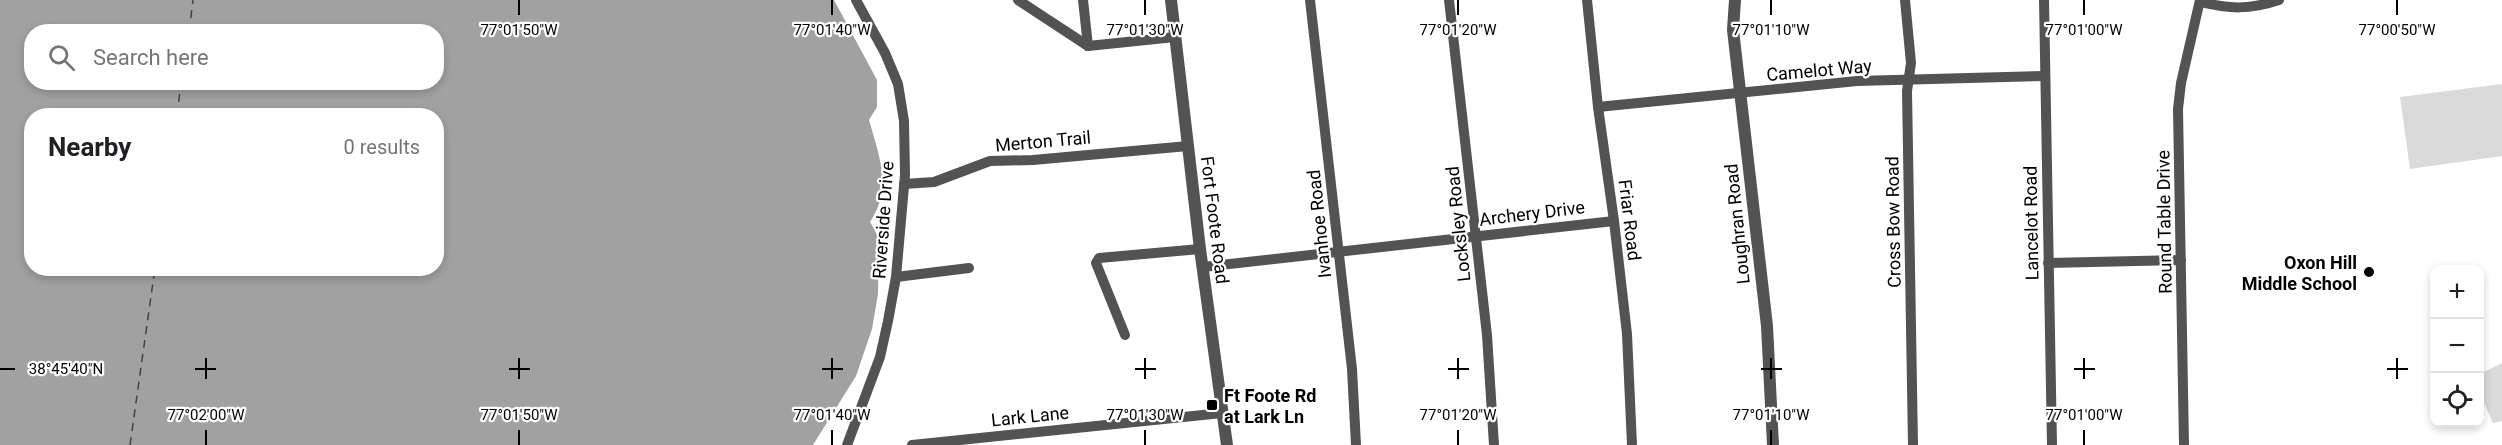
<!DOCTYPE html>
<meta charset="utf-8">
<style>
:root{--surface:#fff;--page:#f2f2f2;--text:#202124;--muted:#757577;--line:#e0e0e0}
body{margin:0;font-family:Roboto,sans-serif;background:var(--page);color:var(--text)}
.controls{position:absolute;right:18px;bottom:18px;display:grid;overflow:hidden;border-radius:12px;box-shadow:0 3px 9px #0003}
.controls button{width:54px;height:54px;display:grid;place-items:center;padding:0;border:0;border-bottom:2px solid var(--line);background:var(--surface);color:var(--text);font:30px sans-serif}
.list{margin:0;padding:0;list-style:none}
h2{display:flex;justify-content:space-between;align-items:center;height:78px;margin:0;padding:0 24px;font-size:26px}
h2 small{font-size:20px;font-weight:400;color:var(--muted)}
.icon{flex:none;width:33px;height:33px;fill:none;stroke:currentColor;stroke-width:2;stroke-linecap:round;stroke-linejoin:round}
.map{position:relative;flex:none;width:2502px;height:445px;overflow:hidden}
.search{position:absolute;background:var(--surface);box-shadow:0 3px 9px #0003;left:24px;top:24px;width:420px;height:66px;display:flex;align-items:center;gap:15px;box-sizing:border-box;padding:0 21px;border-radius:24px;color:var(--muted);font-size:22px}
.panel{position:absolute;background:var(--surface);box-shadow:0 3px 9px #0003;left:24px;top:108px;width:420px;height:168px;border-radius:24px}
.map>svg:first-child{display:block}
.green{fill:#dadada}
.water{fill:#a1a1a1;fill-rule:evenodd}
.lines{fill:none;stroke-linecap:round;stroke-linejoin:round}
.ferry{stroke:#424242;stroke-width:1.5;stroke-dasharray:8 6;stroke-linecap:butt}
.minor{stroke:#535353;stroke-width:10}
.tertiary{stroke:#535353;stroke-width:12}
.ticks{fill:none;stroke:#000;stroke-width:2}
.poi-dot{fill:#000;stroke:#fff;stroke-width:2}
.labels{text-anchor:middle;dominant-baseline:central;stroke-width:4.5;stroke-linejoin:round;paint-order:stroke}
.street-label{font-size:18px;fill:#000;stroke:#fff}
.poi-label{font-size:18px;font-weight:bold;fill:#000;stroke:#fff;text-anchor:end}
.ticks-label{font-size:15px;text-anchor:middle;fill:#000;stroke:#fff;stroke-width:4.5;stroke-linejoin:round;paint-order:stroke}
</style>
<div class="map">
<svg width="2502" height="445" viewBox="0 0 2502 445">
<rect width="100%" height="100%" fill="#fff"/>
<g class="green">
<path d="M2502,84V156L2410,169L2400,97Z"/>
<path d="M2502,363V421L2493,423L2480,394V374Z"/>
</g>
<path class="water" d="M0,0H834L877,80V107L869,120C879,156 893,188 870,222L879,238L878,294L872,329L856,376L813,445H0ZM32,32H436V82H32ZM32,116H436V268H32Z"/>
<g class="lines">
<g class="ferry">
<path d="M189,32L193,0"/>
<path d="M177,116L181,82"/>
<path d="M130,445L155,268"/>
</g>
<g class="minor">
<path d="M1018,0L1088,46"/>
<path d="M1083,0L1088,46"/>
<path d="M1310,0L1352,369L1356,445"/>
<path d="M1449,0L1487,335L1494,445"/>
<path d="M1587,0L1598,107L1614,221L1627,334L1632,445"/>
<path d="M1905,0L1911,63L1907,91L1913,445"/>
<path d="M2044,0L2052,445"/>
<path d="M2200,2C2230,9 2249,10 2279,0"/>
<path d="M1088,46L1175,37"/>
<path d="M1598,107L1857,81L2044,76"/>
<path d="M904,184L934,182L990,161L1033,160L1188,146"/>
<path d="M2048,263L2181,260"/>
<path d="M1203,267L1614,221"/>
<path d="M896,277L969,268"/>
<path d="M1125,335L1096,263L1099,258L1200,249"/>
<path d="M847,445L880,357L888,321L896,277L905,175L904,121L898,84L885,53L856,0"/>
<path d="M912,445L1222,413"/>
<path d="M2184,445L2178,109L2181,83L2200,0"/>
</g>
<g class="tertiary">
<path d="M1171,0L1200,249L1227,445"/>
<path d="M1735,0L1733,30L1767,326L1773,445"/>
</g>
</g>
<path class="ticks" d="M519,0V15M832,0V15M1145,0V15M1458,0V15M1771,0V15M2084,0V15M2397,0V15M206,358V379M519,358V379M832,358V379M1145,358V379M1458,358V379M1771,358V379M2084,358V379M2397,358V379M0,369H15M195,369H216M509,369H530M822,369H843M1135,369H1156M1448,369H1469M1761,369H1782M2074,369H2095M2387,369H2408M206,430V445M519,430V445M832,430V445M1145,430V445M1458,430V445M1771,430V445M2084,430V445"/>
<g class="poi-dot">
<circle cx="2369" cy="272" r="6"/>
<rect x="1206" y="399" width="12" height="12" rx="3"/>
</g>
<g class="labels">
<g class="street-label">
<text transform="translate(1819 70) rotate(-5)">Camelot Way</text>
<text transform="translate(1043 141) rotate(-5)">Merton Trail</text>
<text transform="translate(1532 213) rotate(-7)">Archery Drive</text>
<text transform="translate(883 220) rotate(-86)">Riverside Drive</text>
<text transform="translate(1215 220) rotate(83)">Fort Foote Road</text>
<text transform="translate(1630 220) rotate(83)">Friar Road</text>
<text transform="translate(1893 222) rotate(-91)">Cross Bow Road</text>
<text transform="translate(2164 222) rotate(-91)">Round Table Drive</text>
<text transform="translate(2031 223) rotate(-91)">Lancelot Road</text>
<text transform="translate(1319 224) rotate(-96)">Ivanhoe Road</text>
<text transform="translate(1458 224) rotate(-96)">Locksley Road</text>
<text transform="translate(1737 224) rotate(-96)">Loughran Road</text>
<text transform="translate(1030 416) rotate(-6)">Lark Lane</text>
</g>
<g class="poi-label">
<text x="2357" y="262">Oxon Hill<tspan x="2357" dy="21">Middle School</tspan></text>
<text x="1224" y="395" text-anchor="start">Ft Foote Rd<tspan x="1224" dy="21">at Lark Ln</tspan></text>
</g>
</g>
<g class="ticks-label">
<text x="519" y="35">77°01'50"W</text>
<text x="832" y="35">77°01'40"W</text>
<text x="1145" y="35">77°01'30"W</text>
<text x="1458" y="35">77°01'20"W</text>
<text x="1771" y="35">77°01'10"W</text>
<text x="2084" y="35">77°01'00"W</text>
<text x="2397" y="35">77°00'50"W</text>
<text x="66" y="374">38°45'40"N</text>
<text x="206" y="420">77°02'00"W</text>
<text x="519" y="420">77°01'50"W</text>
<text x="832" y="420">77°01'40"W</text>
<text x="1145" y="420">77°01'30"W</text>
<text x="1458" y="420">77°01'20"W</text>
<text x="1771" y="420">77°01'10"W</text>
<text x="2084" y="420">77°01'00"W</text>
</g>
</svg>
<div class="controls">
<button>+</button>
<button>−</button>
<button><svg class="icon" aria-label="locate" viewBox="0 0 24 24"><circle cx="12" cy="12" r="6"/><path d="M12 2v4M12 18v4M2 12h4M18 12h4"/></svg></button>
</div>
<div class="search"><svg class="icon" aria-label="search" viewBox="0 0 24 24"><circle cx="10" cy="10" r="6"/><path d="M15 15l6 6"/></svg>Search here</div>
<section class="panel">
<h2>Nearby<small>0 results</small></h2>
<ul class="list">
</ul>
</section>
</div>
